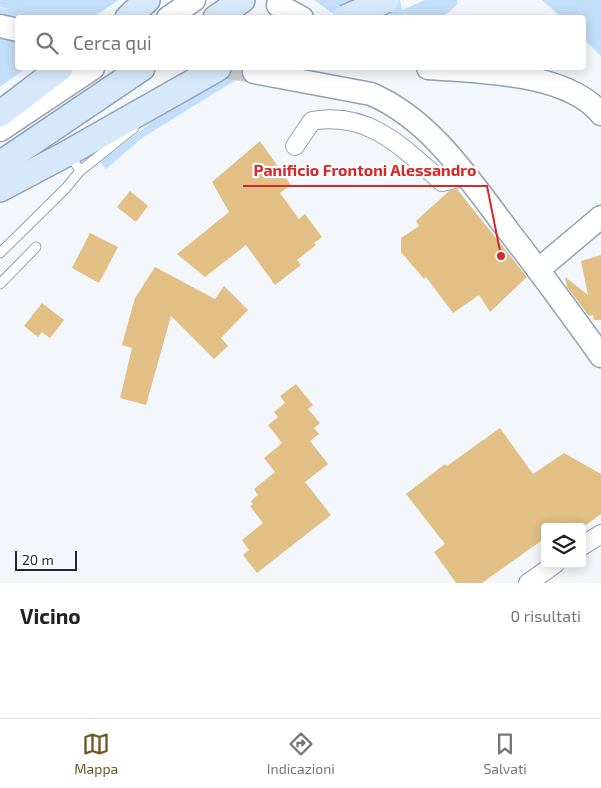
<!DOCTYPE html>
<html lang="it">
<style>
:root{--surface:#fff;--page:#f2f2f2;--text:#222;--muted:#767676;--line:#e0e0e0;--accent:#6e5526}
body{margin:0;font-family:"Exo 2",sans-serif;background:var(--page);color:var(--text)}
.controls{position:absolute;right:15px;bottom:15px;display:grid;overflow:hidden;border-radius:5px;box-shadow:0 2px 12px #0003}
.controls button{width:45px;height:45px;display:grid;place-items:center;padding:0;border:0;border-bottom:1px solid var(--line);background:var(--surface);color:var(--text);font:25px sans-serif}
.scale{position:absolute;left:15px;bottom:12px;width:62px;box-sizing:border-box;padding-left:5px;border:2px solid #1f262d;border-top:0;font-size:14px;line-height:18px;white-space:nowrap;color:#1f262d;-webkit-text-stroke:4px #fff;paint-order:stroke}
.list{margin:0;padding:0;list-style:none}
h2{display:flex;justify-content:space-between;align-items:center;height:65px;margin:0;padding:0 20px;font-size:21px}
h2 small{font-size:16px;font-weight:400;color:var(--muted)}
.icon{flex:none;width:28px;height:28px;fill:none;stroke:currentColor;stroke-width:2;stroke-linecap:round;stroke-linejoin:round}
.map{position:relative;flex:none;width:601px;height:583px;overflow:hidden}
.search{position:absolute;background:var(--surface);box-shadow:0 2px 12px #0003;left:15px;right:15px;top:15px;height:55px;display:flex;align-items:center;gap:12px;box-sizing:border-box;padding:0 18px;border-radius:5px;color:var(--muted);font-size:19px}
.sheet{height:135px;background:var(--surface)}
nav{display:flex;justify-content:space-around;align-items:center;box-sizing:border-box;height:70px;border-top:1px solid var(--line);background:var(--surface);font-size:14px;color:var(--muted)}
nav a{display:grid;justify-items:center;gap:2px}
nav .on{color:var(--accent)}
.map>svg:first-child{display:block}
.green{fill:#c3def9}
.building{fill:#e1bf85}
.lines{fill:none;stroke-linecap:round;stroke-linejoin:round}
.tertiary-tunnel{stroke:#c9cdd2;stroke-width:22;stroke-dasharray:22 11;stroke-linecap:butt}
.service-casing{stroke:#90a2b4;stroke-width:11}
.minor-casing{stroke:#90a2b4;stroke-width:20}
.tertiary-casing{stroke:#90a2b4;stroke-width:25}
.secondary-casing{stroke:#90a2b4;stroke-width:28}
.service{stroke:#fff;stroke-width:9}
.minor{stroke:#fff;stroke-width:18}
.tertiary{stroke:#fff;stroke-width:22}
.secondary{stroke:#d6e8f9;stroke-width:25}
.secondary-bridge-casing{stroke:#90a2b4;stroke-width:28;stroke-linecap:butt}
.secondary-bridge{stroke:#d6e8f9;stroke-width:25}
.leader{fill:none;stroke:#d62828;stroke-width:2}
.callout-dot{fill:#d62828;stroke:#fff;stroke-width:2}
.callout-label{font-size:16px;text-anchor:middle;font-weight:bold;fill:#d62828;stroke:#fff;stroke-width:4.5;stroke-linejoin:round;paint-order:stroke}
</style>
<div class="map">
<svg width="601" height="583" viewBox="0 0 601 583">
<rect width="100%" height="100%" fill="#f3f7fb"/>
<g class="green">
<path d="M0,0H119L93,17L18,18V68H26L0,87V8L8,9L0,7Z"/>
<path d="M314,0H354V17H338Z"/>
<path d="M387,0H400L402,10L425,0H457L458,4L444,16L445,17H389Z"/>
<path d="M542,0H601V56L584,39V18L561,17Z"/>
<path d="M252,68H255L142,138L106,169L100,162L156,119L202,91Z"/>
</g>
<g class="building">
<path d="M260,141L291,185L280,193L299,219L305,214L322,237L314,243L316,245L297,260L301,265L275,285L246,245L205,277L177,254L229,212L212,182Z"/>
<path d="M457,189L527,277L490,312L479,295L453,313L426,277L424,279L401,252V238L419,226L416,221L449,191Z"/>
<path d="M130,191L148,206L136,222L117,207Z"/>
<path d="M90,233L118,247L99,283L72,268Z"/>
<path d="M601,255V320H594L593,315L589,316L567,287L565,277L588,295L581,261Z"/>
<path d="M155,267L215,299L224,286L248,310L221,338L228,346L214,359L171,316L146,405L120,398L132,348L122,345L135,298Z"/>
<path d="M42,303L64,320L50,338L42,332L38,337L24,326Z"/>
<path d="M296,384L313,405L308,409L320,423L314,428L319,434L310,441L328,464L305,482L331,515L257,573L243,555L249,550L242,540L263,523L250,506L253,504L251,501L258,495L254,489L275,472L264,458L282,443L268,425L278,417L274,412L285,403L280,396Z"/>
<path d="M500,428L533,474L564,453L601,474V514L583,527H545V538L482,583H456L434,552L445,544L406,494L445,464L447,466Z"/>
</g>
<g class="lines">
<path class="tertiary-tunnel" d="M227,68L254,72"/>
<g class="service-casing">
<g id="service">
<path d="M69,153L80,171L134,128"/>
<path d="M0,253L66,188L80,171"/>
<path d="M0,284L36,247"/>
</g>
</g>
<g class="minor-casing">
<g id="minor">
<path d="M295,146L312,121C369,111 402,147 442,182L466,176"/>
<path d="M582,546L601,534"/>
<path d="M528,583L555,564"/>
</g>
</g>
<g class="tertiary-casing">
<g id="tertiary">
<path d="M278,5L302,18"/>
<path d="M168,18L194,0"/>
<path d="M0,26L18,30"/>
<path d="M428,68C479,72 567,72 601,114"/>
<path d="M254,72L371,94C432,120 471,182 510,233C541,273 571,314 601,356"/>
<path d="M0,130L93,68"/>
<path d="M538,270L601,217"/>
</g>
</g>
<g class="secondary-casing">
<g id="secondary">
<path d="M128,18L147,0"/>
<path d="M216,18L242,0"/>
<path d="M0,114L60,68"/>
<path d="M0,164L142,68"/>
<path d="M0,189L68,153L218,68"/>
</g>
</g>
<use href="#service" class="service"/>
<use href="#minor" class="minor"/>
<use href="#tertiary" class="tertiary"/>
<use href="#secondary" class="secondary"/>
<g class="secondary-bridge-casing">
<path id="secondary-bridge" d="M345,18L386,0"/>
</g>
<use href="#secondary-bridge" class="secondary-bridge"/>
</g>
<path class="leader" d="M501 256L487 186H243"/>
<circle class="callout-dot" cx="501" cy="256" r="5"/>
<g class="callout-label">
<text x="365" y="176">Panificio Frontoni Alessandro</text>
</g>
</svg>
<div class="controls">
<button><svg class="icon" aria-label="layers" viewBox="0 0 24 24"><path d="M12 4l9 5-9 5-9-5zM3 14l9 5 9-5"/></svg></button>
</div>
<div class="scale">20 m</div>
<div class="search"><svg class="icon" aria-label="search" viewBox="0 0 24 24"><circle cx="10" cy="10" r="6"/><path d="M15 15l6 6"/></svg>Cerca qui</div>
</div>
<section class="sheet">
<h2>Vicino<small>0 risultati</small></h2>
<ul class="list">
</ul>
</section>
<nav>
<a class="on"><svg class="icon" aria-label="map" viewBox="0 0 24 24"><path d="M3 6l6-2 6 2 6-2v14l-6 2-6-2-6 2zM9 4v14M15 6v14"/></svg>Mappa</a>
<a><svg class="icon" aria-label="directions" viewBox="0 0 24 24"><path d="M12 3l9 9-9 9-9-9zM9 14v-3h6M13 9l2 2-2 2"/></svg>Indicazioni</a>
<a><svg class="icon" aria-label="saved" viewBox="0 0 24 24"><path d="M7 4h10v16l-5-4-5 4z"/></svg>Salvati</a>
</nav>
